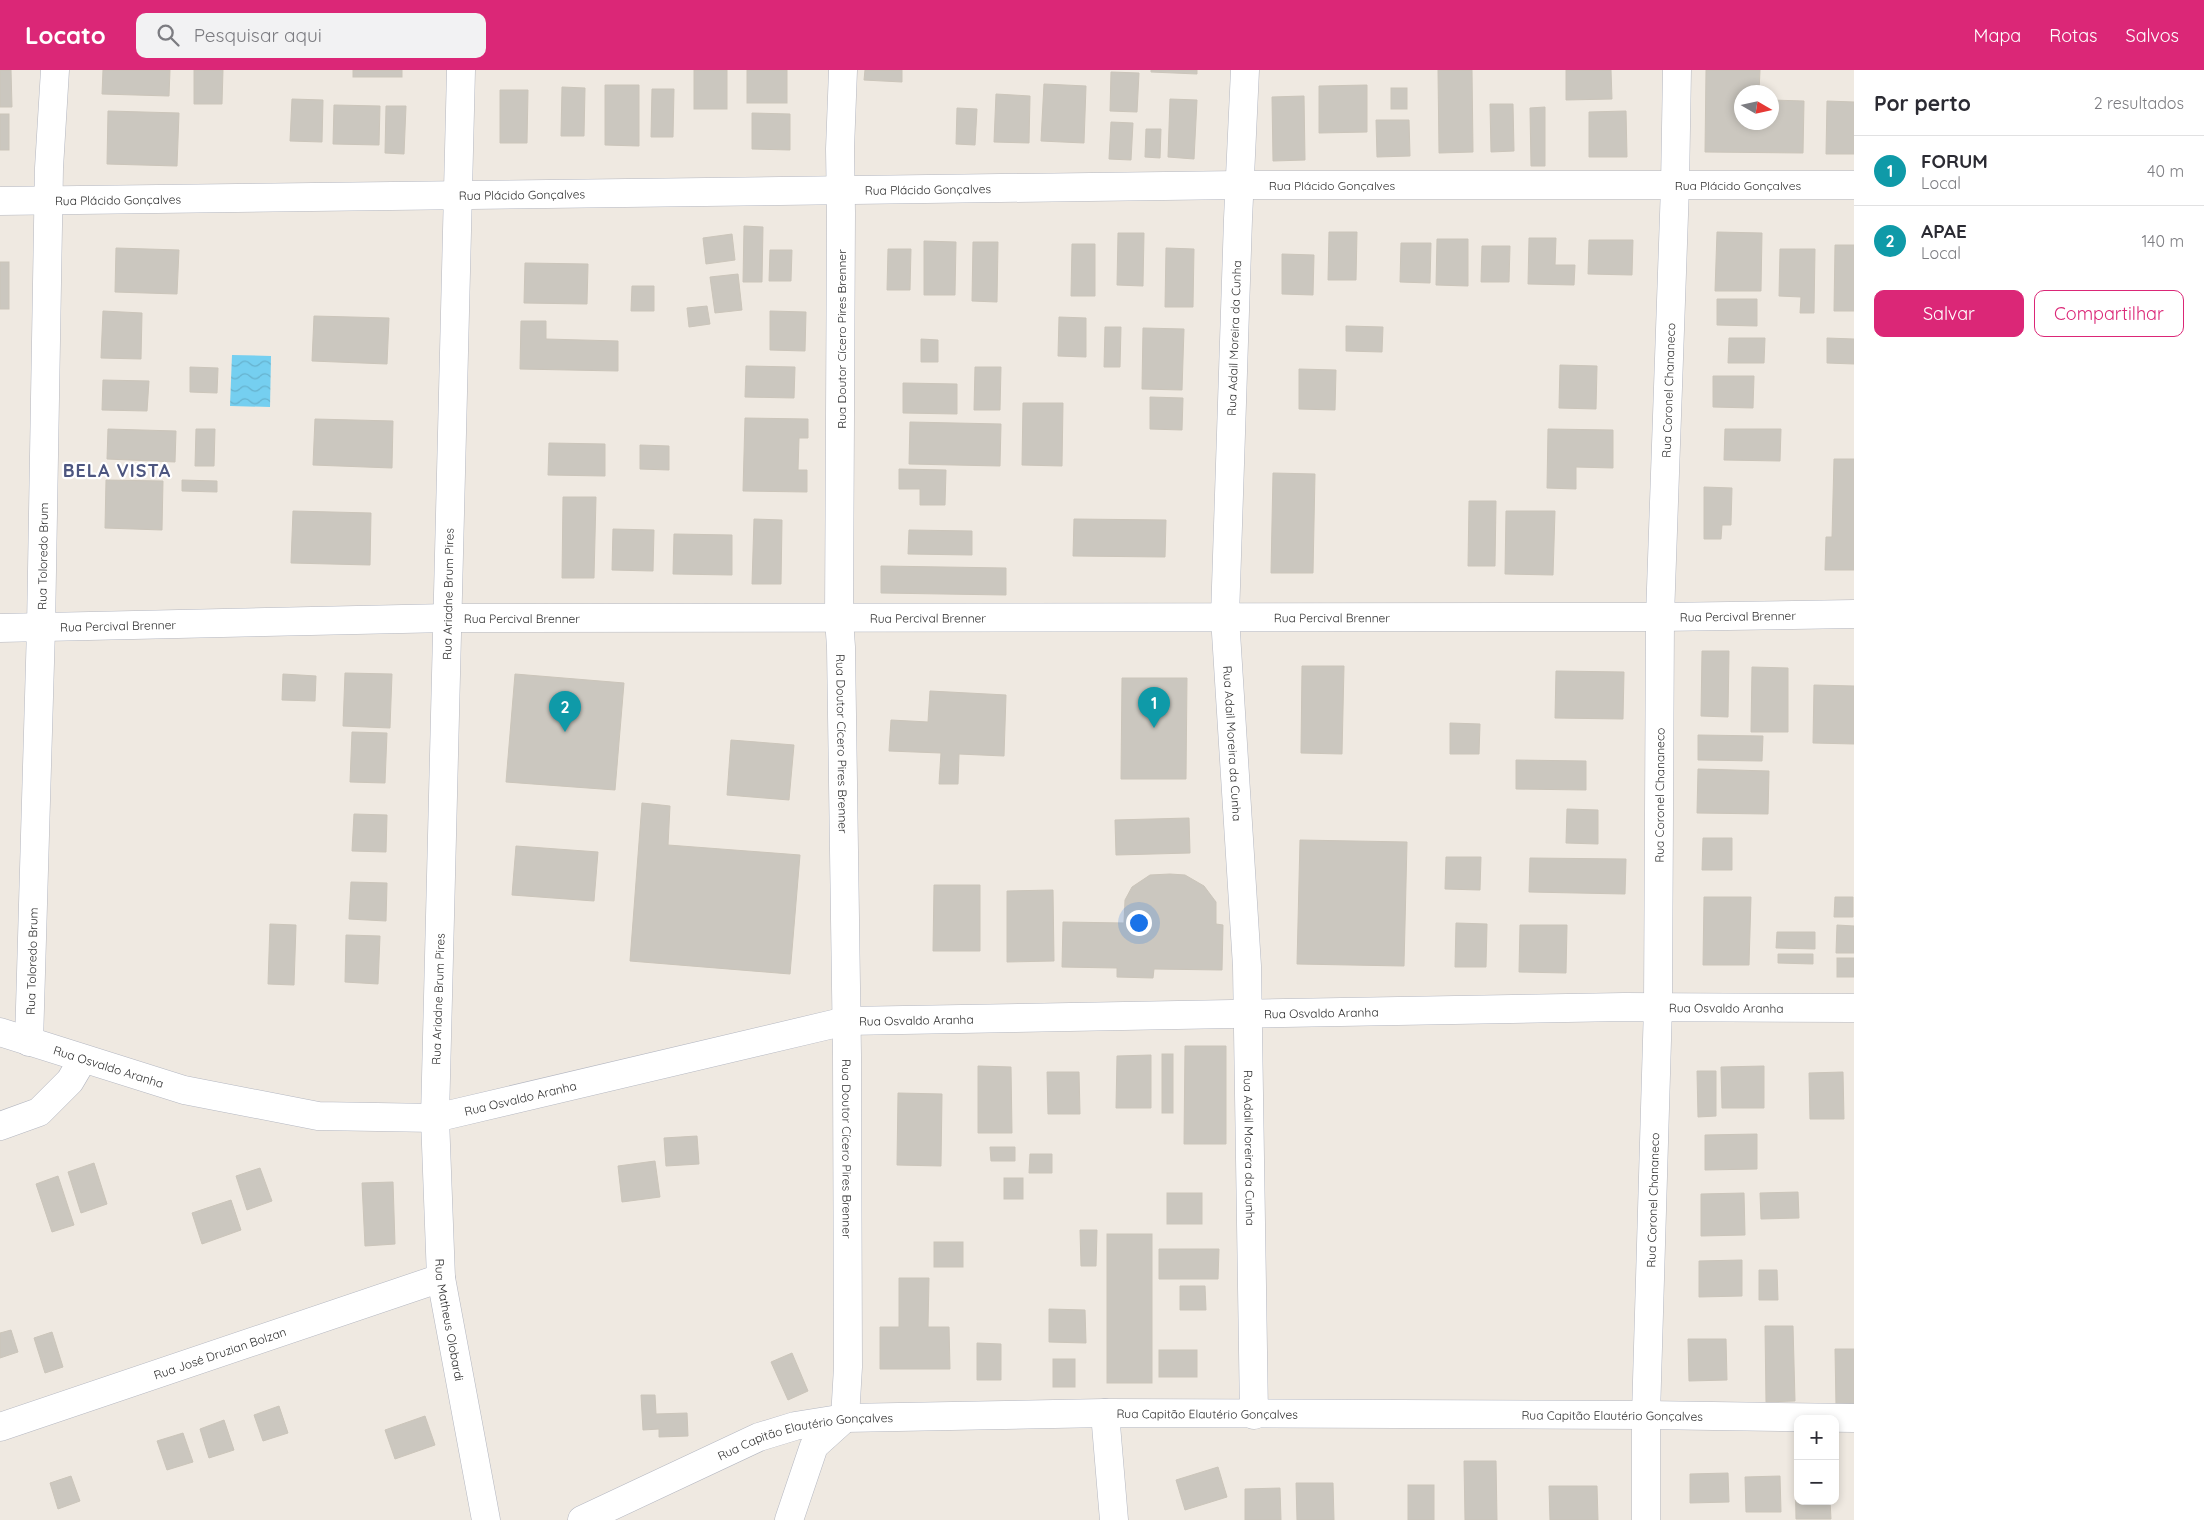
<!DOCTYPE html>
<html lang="pt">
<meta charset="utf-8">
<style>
:root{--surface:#fff;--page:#f2f2f3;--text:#2b2b33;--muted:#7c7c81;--line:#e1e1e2;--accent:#db2777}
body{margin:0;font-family:Quicksand,sans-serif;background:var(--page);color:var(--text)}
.controls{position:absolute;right:15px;bottom:15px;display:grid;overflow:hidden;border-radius:10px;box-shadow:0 2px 8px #0003}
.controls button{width:45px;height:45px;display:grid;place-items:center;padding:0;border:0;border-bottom:1px solid var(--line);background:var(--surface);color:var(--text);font:25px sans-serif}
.compass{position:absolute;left:1734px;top:15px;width:45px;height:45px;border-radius:50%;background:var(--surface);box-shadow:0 2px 8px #0003;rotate:99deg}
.you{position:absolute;left:1138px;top:852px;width:18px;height:18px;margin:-12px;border:4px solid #fff;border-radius:50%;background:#1a73e8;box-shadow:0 0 0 8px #1a73e833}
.badge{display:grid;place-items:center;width:32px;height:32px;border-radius:50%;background:var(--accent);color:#fff;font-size:16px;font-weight:700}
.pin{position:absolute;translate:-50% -41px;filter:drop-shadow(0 1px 2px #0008)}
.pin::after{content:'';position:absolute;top:26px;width:18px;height:15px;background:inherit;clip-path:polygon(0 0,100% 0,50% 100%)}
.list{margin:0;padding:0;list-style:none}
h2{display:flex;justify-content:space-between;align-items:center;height:65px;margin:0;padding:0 20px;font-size:21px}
h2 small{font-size:16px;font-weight:400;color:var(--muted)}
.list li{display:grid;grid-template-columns:32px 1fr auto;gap:15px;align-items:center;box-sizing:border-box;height:70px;padding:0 20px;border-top:1px solid var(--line)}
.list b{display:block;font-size:19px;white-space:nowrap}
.list p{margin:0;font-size:16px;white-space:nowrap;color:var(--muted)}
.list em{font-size:16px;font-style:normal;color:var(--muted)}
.actions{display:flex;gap:10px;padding:15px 20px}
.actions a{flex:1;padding:11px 0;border:1px solid var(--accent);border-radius:10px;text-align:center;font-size:18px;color:var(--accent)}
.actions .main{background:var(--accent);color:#fff}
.icon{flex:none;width:28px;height:28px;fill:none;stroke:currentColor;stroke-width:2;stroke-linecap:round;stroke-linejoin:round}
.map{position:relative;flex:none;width:1854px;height:1450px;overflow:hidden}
header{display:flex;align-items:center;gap:30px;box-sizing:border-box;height:70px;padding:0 25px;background:var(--accent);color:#fff}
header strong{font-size:24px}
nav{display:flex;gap:28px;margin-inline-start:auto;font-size:18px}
.search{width:350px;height:45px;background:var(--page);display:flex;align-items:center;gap:12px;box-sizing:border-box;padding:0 18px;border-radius:10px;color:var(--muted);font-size:19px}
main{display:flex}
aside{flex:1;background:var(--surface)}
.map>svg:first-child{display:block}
.water{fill:url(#water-waves)}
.building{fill:#cbc7bf;stroke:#cbc5ba}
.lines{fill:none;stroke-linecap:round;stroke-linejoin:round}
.minor-casing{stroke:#b4b7c1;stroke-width:29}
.minor{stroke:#fff;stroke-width:28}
.labels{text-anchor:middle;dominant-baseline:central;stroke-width:4.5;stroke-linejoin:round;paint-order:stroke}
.street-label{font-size:12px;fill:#2e2e2e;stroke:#fff}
.district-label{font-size:18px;font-weight:bold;letter-spacing:1px;fill:#4d5680;stroke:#fff}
</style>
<header>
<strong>Locato</strong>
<div class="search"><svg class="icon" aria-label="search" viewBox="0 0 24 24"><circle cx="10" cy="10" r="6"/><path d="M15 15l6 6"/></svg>Pesquisar aqui</div>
<nav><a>Mapa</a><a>Rotas</a><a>Salvos</a></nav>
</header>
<main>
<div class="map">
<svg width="1854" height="1450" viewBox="0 0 1854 1450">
<defs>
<pattern id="water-waves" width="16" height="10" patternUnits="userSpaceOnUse" patternTransform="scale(1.25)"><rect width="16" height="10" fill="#75cff0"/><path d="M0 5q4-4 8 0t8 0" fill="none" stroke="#66b2ce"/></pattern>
</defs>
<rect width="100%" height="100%" fill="#efe9e1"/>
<path class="water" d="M232,285L271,286L270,337L230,336Z"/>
<g class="building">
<path d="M0,0H11L12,37H0Z"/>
<path d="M103,0H170L169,26L102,24Z"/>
<path d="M194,0H223L222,34H194Z"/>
<rect x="353" y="0" width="49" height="7"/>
<rect x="694" y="0" width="33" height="39"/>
<rect x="747" y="0" width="40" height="33"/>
<path d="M865,0H902V12L864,10Z"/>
<path d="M1151,0H1197V4L1151,2Z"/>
<path d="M1438,0H1472L1473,82L1439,83Z"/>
<path d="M1566,0H1611L1612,29L1566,30Z"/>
<path d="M1706,0H1760L1759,22H1742V52H1772V30L1804,31L1803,83L1705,82Z"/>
<path d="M1111,2L1139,3L1137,42L1110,41Z"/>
<path d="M1044,14L1086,16L1084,73L1041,71Z"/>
<path d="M605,15H639V76L605,75Z"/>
<path d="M1367,15V62L1319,63V16Z"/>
<path d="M562,17L585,18L584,66H561Z"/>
<rect x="1391" y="18" width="16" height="21"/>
<path d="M652,19H674L673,67H651Z"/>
<path d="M500,20H528L527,73H500Z"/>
<path d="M996,24L1030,26L1029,73L994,72Z"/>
<path d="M1304,26L1305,90L1273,91L1272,27Z"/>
<path d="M292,29L323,30L322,72L290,71Z"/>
<path d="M1170,29L1197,30L1194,89L1168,87Z"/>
<path d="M1827,31L1854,32V84H1826Z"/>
<path d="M1490,34H1513L1514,81L1491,82Z"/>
<path d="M334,35L380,36L379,75L333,74Z"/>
<path d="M386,36H406L404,84L385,83Z"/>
<path d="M1545,37V96H1531L1530,38Z"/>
<path d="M957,38L977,39L975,75L956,74Z"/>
<path d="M108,41L179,43L177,96L107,94Z"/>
<path d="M1626,41L1627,87H1589V42Z"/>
<path d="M752,43L790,44V80L752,79Z"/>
<rect x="0" y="44" width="9" height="36"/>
<path d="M1376,50H1409L1410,86L1377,87Z"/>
<path d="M1111,52L1133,53L1131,90L1109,89Z"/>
<path d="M1146,59H1161L1160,88L1145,87Z"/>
<path d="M744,156L763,157L762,212H743Z"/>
<path d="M1329,162H1357L1356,210H1328Z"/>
<path d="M1717,162L1762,163L1761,221H1715Z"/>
<path d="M1118,163H1144L1143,216L1117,215Z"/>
<path d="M732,164L735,190L706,194L703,168Z"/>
<path d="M1529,168H1556L1555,195H1575L1574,215L1528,214Z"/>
<path d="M1437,169H1468V216L1436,215Z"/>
<path d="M1589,170H1633L1632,205L1588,204Z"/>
<path d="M924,171L956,172L955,225H924Z"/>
<path d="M973,172H998L997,232L972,231Z"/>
<path d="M1401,173H1431L1430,213L1400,212Z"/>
<path d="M1072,174H1095V226H1071Z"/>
<path d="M1835,175H1854V241H1834Z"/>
<path d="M1482,176H1510L1509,212H1481Z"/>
<path d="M116,178L179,180L177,224L115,222Z"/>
<path d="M1166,178L1194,179L1193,237H1165Z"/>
<path d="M888,179H911L910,220H887Z"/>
<path d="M1780,179H1815L1814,243H1800L1801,227L1779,226Z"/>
<path d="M770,180H792L791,211H769Z"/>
<path d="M1282,184L1314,185L1313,225L1282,224Z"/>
<rect x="0" y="192" width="9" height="47"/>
<path d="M525,193L588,194L587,234L524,233Z"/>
<path d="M738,204L742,240L715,243L710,207Z"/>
<path d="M632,216H654V241H631Z"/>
<path d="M1717,229H1757V256L1717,255Z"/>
<path d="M707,236L710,254L689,257L687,238Z"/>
<path d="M103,241L142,243L141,289L101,288Z"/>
<path d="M770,241L806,242L805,281L770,280Z"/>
<path d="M314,246L389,248L387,294L312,291Z"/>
<path d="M1059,247L1086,248V287L1058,286Z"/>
<path d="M521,251H546V269L618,271V301L520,299Z"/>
<path d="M1346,256L1383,257L1382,282L1346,281Z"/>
<path d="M1105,257H1121L1120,297H1104Z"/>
<path d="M1143,258L1184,259L1182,320L1142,319Z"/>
<path d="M1729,268H1765L1764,293H1728Z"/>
<path d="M1827,268L1854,269V294L1827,293Z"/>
<path d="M921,269L938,270V292H921Z"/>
<path d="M1560,295L1597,296L1596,339L1559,338Z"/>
<path d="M746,296L795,297L794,328L745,327Z"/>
<path d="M190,297L218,298L217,323L190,322Z"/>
<path d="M975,297H1001L1000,340H974Z"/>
<path d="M1299,299L1336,300L1335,340L1299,339Z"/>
<path d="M1713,306H1754L1753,338L1713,337Z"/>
<path d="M103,310L149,311L147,341L102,340Z"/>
<path d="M903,313L957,314V344L903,343Z"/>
<path d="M1150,327L1183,328L1182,360L1150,359Z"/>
<path d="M1023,333H1063L1062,396L1022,395Z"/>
<path d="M745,348L808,349V368H799L798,400H807V422L743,421Z"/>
<path d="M315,349L393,351L392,398L313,395Z"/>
<path d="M910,352L1001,354L1000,396L909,394Z"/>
<path d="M108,359L176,361L175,392L107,389Z"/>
<path d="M196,359H215L214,396H195Z"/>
<path d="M1548,359L1613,360V398L1576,397V419L1547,418Z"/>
<path d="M1725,359H1781L1780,391L1724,390Z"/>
<path d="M549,373L605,374V406L548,405Z"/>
<path d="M640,375L669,376V400L640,399Z"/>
<path d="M1834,389H1854V500H1825L1826,467H1832Z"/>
<path d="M899,399L946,400L945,435H920V419H899Z"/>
<path d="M1273,403L1315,404L1313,503H1271Z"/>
<path d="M106,410L163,411L162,460L105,458Z"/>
<path d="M182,410L217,411V422L182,421Z"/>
<path d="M1704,417L1732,418L1731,455H1722L1721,469H1704Z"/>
<path d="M563,427H596L594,508H562Z"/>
<path d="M1469,431H1496L1495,496H1468Z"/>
<path d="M293,441L371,443L370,495L291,493Z"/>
<path d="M1506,441H1555L1553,505L1505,504Z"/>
<path d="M754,449L782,450L781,514H752Z"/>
<path d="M1074,449L1166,450L1165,487L1073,486Z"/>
<path d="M613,459L654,460L653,501L612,500Z"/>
<path d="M909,460L972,461V485L908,484Z"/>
<path d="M674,464L732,465V505L673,504Z"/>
<path d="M881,496L1006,498V525L881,523Z"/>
<path d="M1702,581H1729L1728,647L1701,646Z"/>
<path d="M1302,596H1344L1342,684L1301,683Z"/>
<path d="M1752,597L1788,598V662H1751Z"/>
<path d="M1556,601L1624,602L1623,649L1555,648Z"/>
<path d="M345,603L392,604L390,658L343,656Z"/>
<path d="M283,604L316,606L315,631L282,630Z"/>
<path d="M515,604L624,613L615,720L506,712Z"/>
<path d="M1122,608H1187L1186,709H1121Z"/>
<path d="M1814,615L1854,616V674L1813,673Z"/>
<path d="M930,621L1006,625L1004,686L959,684L958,714H939L941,683L889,681L891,650L928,652Z"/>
<path d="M1450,653L1480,654L1479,684H1450Z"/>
<path d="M352,662L387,663L385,713L350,712Z"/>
<path d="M1698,665L1763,666L1762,691L1698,690Z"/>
<path d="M731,670L794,675L789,730L727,725Z"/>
<path d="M1516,690L1586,691V720L1516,719Z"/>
<path d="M1698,699L1769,701L1768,744L1697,743Z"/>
<path d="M642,733L670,736L668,775L800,785L790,904L630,891Z"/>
<path d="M1567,739L1598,740V774L1566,773Z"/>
<path d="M354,744L387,745L386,782L352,781Z"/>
<path d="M1189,748L1190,783L1116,785L1115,750Z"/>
<path d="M1703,768H1732V800H1702Z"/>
<path d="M1300,770L1407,772L1404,896L1297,894Z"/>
<path d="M516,776L598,782L594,831L512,825Z"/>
<path d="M1446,787H1481L1480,820L1445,819Z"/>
<path d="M1530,788L1626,789L1625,824L1529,822Z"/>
<path d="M1170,804L1185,805L1204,816L1216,832V854L1223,855L1222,900L1154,899L1153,908L1117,907V898L1062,897L1063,852L1124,853L1125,830L1132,817L1150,805Z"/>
<path d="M351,812L387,813L386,851L349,849Z"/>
<path d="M934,815H980V881H933Z"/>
<path d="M1053,820L1054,891L1007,892V821Z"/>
<path d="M1704,827H1751L1749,895H1703Z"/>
<path d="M1835,827H1853V847H1834Z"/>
<path d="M1456,853L1487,854L1486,897H1455Z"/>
<path d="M270,854L296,855L294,915L268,914Z"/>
<path d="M1520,855H1567L1566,903L1519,902Z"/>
<path d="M1837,855L1854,856V883H1836Z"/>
<path d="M1777,862H1815V879L1776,878Z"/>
<path d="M346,865L380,866L378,914L345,912Z"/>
<path d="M1778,884H1813V894L1778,893Z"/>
<rect x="1837" y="888" width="17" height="19"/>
<path d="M1185,976H1226V1074H1184Z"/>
<rect x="1162" y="984" width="11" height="59"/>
<path d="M1151,985V1038H1116L1117,986Z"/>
<path d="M978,996L1011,997L1012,1063H978Z"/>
<path d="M1764,996V1038H1722L1721,997Z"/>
<path d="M1697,1001H1716V1046L1698,1047Z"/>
<path d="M1047,1002H1079L1080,1044H1048Z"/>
<path d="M1843,1002L1844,1049H1810L1809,1003Z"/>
<path d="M898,1023L942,1024L941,1096L897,1095Z"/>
<path d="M1757,1064V1099L1705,1100V1065Z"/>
<path d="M697,1066L699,1094L666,1096L664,1068Z"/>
<path d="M990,1077H1015V1091H991Z"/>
<path d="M1030,1084H1052V1103H1029Z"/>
<path d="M655,1091L660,1127L622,1132L618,1096Z"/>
<path d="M94,1093L107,1134L81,1143L68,1102Z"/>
<path d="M260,1098L272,1131L247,1140L236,1106Z"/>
<path d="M58,1106L74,1155L52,1162L36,1114Z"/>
<rect x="1004" y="1108" width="19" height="21"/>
<path d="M393,1112L395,1174L365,1176L362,1113Z"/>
<path d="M1798,1122L1799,1148L1761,1149L1760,1123Z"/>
<rect x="1167" y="1123" width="35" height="31"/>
<path d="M1744,1123L1745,1165L1701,1166V1124Z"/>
<path d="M231,1130L241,1160L202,1174L192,1143Z"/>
<path d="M1080,1160H1097L1096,1196H1081Z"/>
<rect x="1107" y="1164" width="45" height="149"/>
<rect x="934" y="1172" width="29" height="25"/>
<path d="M1159,1179H1219L1218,1209H1159Z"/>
<path d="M1742,1190V1226L1699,1227V1191Z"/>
<path d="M1759,1200H1777L1778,1230H1759Z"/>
<path d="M899,1208H929L928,1257H949L950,1299H880V1257H899Z"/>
<path d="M1180,1216H1205L1206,1240H1180Z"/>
<path d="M1049,1239L1085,1240L1086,1273L1049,1272Z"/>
<path d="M1765,1256H1793L1795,1331L1766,1332Z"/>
<path d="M11,1260L18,1282L0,1288V1263Z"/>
<path d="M52,1262L63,1297L45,1303L34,1268Z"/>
<path d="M1688,1269H1726L1727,1310L1689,1311Z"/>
<path d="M977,1273L1001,1274V1310H977Z"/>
<path d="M1835,1279H1854V1336H1836Z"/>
<rect x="1159" y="1280" width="38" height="27"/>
<path d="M792,1283L808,1321L788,1330L771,1292Z"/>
<rect x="1053" y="1289" width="22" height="28"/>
<path d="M641,1325H655L656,1344L687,1343L688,1366L659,1367V1359L643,1360Z"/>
<path d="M279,1336L288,1363L263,1371L254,1345Z"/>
<path d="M425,1346L435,1375L395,1389L385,1360Z"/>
<path d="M224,1350L234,1380L209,1388L200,1359Z"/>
<path d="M183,1363L193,1392L167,1400L157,1371Z"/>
<path d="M1464,1391H1496L1497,1450H1465Z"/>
<path d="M1795,1393H1798V1431H1830L1831,1449H1796Z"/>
<path d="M1218,1397L1227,1427L1185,1440L1176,1410Z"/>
<path d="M1728,1403L1729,1432L1690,1433V1404Z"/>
<path d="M71,1406L80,1431L58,1439L50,1413Z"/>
<path d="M1780,1406L1781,1442H1746L1745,1407Z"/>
<path d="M1296,1413H1333L1334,1450H1297Z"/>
<rect x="1408" y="1415" width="26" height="35"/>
<path d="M1549,1416H1597L1598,1450H1550Z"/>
<path d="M1280,1418L1281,1450H1245V1419Z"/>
</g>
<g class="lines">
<g class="minor-casing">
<g id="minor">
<path id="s1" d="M461,0L435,1048L441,1208L486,1450"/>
<path id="s2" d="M843,0L840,79L841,143L839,549L841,577L847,985L848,1297L845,1348"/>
<path id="s3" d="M1245,0L1238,149L1225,547L1247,896L1254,1345"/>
<path id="s4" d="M0,131L1239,115H1854"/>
<path id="s5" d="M0,558L448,548L1660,547L1854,544"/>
<path id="s6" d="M0,962L184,1020L318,1046L435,1048L846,951L1624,937L1854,938"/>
<path id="s7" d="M29,972L41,558L49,98L55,0"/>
<path d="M0,1056L39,1042L70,1011L83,989"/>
<path d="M1105,1343L1114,1450"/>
<path id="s8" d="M0,1357L441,1208"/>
<path id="s9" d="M582,1450L759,1367L795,1356L845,1348L1105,1343L1646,1345L1854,1348"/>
<path d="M789,1450L814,1376L845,1348"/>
<path id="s10" d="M1646,1450V1345L1658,936L1660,547L1675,116L1677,0"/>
</g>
</g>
<use href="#minor" class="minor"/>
</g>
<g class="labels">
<g class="street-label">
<text stroke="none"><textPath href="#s4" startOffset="1332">Rua Plácido Gonçalves</textPath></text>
<text stroke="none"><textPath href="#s4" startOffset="1738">Rua Plácido Gonçalves</textPath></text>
<text stroke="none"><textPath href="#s4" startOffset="928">Rua Plácido Gonçalves</textPath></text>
<text stroke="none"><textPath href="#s4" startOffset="522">Rua Plácido Gonçalves</textPath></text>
<text stroke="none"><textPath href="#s4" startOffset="118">Rua Plácido Gonçalves</textPath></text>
<text transform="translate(1234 268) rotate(-88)">Rua Adail Moreira da Cunha</text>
<text transform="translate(841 269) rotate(-90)">Rua Doutor Cícero Pires Brenner</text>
<text stroke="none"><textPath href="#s10" startOffset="1130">Rua Coronel Chananeco</textPath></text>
<text stroke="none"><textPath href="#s7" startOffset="486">Rua Toloredo Brum</textPath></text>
<text transform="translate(448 524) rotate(-89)">Rua Ariadne Brum Pires</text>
<text stroke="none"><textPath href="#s5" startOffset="1738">Rua Percival Brenner</textPath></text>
<text stroke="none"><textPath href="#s5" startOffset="1332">Rua Percival Brenner</textPath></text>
<text stroke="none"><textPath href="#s5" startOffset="522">Rua Percival Brenner</textPath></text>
<text stroke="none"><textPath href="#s5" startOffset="928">Rua Percival Brenner</textPath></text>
<text stroke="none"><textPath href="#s5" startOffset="118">Rua Percival Brenner</textPath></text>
<text stroke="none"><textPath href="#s3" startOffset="674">Rua Adail Moreira da Cunha</textPath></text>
<text stroke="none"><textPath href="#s2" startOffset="674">Rua Doutor Cícero Pires Brenner</textPath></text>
<text stroke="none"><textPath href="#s10" startOffset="725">Rua Coronel Chananeco</textPath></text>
<text stroke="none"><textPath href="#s7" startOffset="81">Rua Toloredo Brum</textPath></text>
<text transform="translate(438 929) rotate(-88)">Rua Ariadne Brum Pires</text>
<text stroke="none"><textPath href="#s6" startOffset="1749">Rua Osvaldo Aranha</textPath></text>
<text stroke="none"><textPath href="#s6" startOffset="1344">Rua Osvaldo Aranha</textPath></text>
<text stroke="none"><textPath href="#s6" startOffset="939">Rua Osvaldo Aranha</textPath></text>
<text stroke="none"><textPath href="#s6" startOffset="114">Rua Osvaldo Aranha</textPath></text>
<text stroke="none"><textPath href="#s6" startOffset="534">Rua Osvaldo Aranha</textPath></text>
<text stroke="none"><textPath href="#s3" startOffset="1079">Rua Adail Moreira da Cunha</textPath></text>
<text stroke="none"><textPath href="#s2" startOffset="1079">Rua Doutor Cícero Pires Brenner</textPath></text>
<text stroke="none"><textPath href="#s10" startOffset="320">Rua Coronel Chananeco</textPath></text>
<text stroke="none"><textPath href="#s1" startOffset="1251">Rua Matheus Olobardi</textPath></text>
<text stroke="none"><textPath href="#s8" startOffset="232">Rua José Druzian Bolzan</textPath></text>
<text stroke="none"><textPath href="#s9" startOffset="646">Rua Capitão Elautério Gonçalves</textPath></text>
<text stroke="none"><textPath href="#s9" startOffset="1051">Rua Capitão Elautério Gonçalves</textPath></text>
<text stroke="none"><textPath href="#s9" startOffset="241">Rua Capitão Elautério Gonçalves</textPath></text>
</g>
<g class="district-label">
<text x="117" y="400">BELA VISTA</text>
</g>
</g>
</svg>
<div class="controls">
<button>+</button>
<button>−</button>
</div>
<svg class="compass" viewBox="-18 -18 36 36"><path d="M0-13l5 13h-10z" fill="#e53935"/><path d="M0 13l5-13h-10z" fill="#7c7c81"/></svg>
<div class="you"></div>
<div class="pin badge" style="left:1154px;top:658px;background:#0f9aa8">1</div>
<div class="pin badge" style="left:565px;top:662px;background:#0f9aa8">2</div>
</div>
<aside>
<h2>Por perto<small>2 resultados</small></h2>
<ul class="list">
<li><span class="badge" style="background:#0f9aa8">1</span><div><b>FORUM</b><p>Local</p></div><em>40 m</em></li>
<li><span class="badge" style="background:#0f9aa8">2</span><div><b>APAE</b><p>Local</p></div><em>140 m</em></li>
</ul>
<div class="actions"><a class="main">Salvar</a><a>Compartilhar</a></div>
</aside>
</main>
